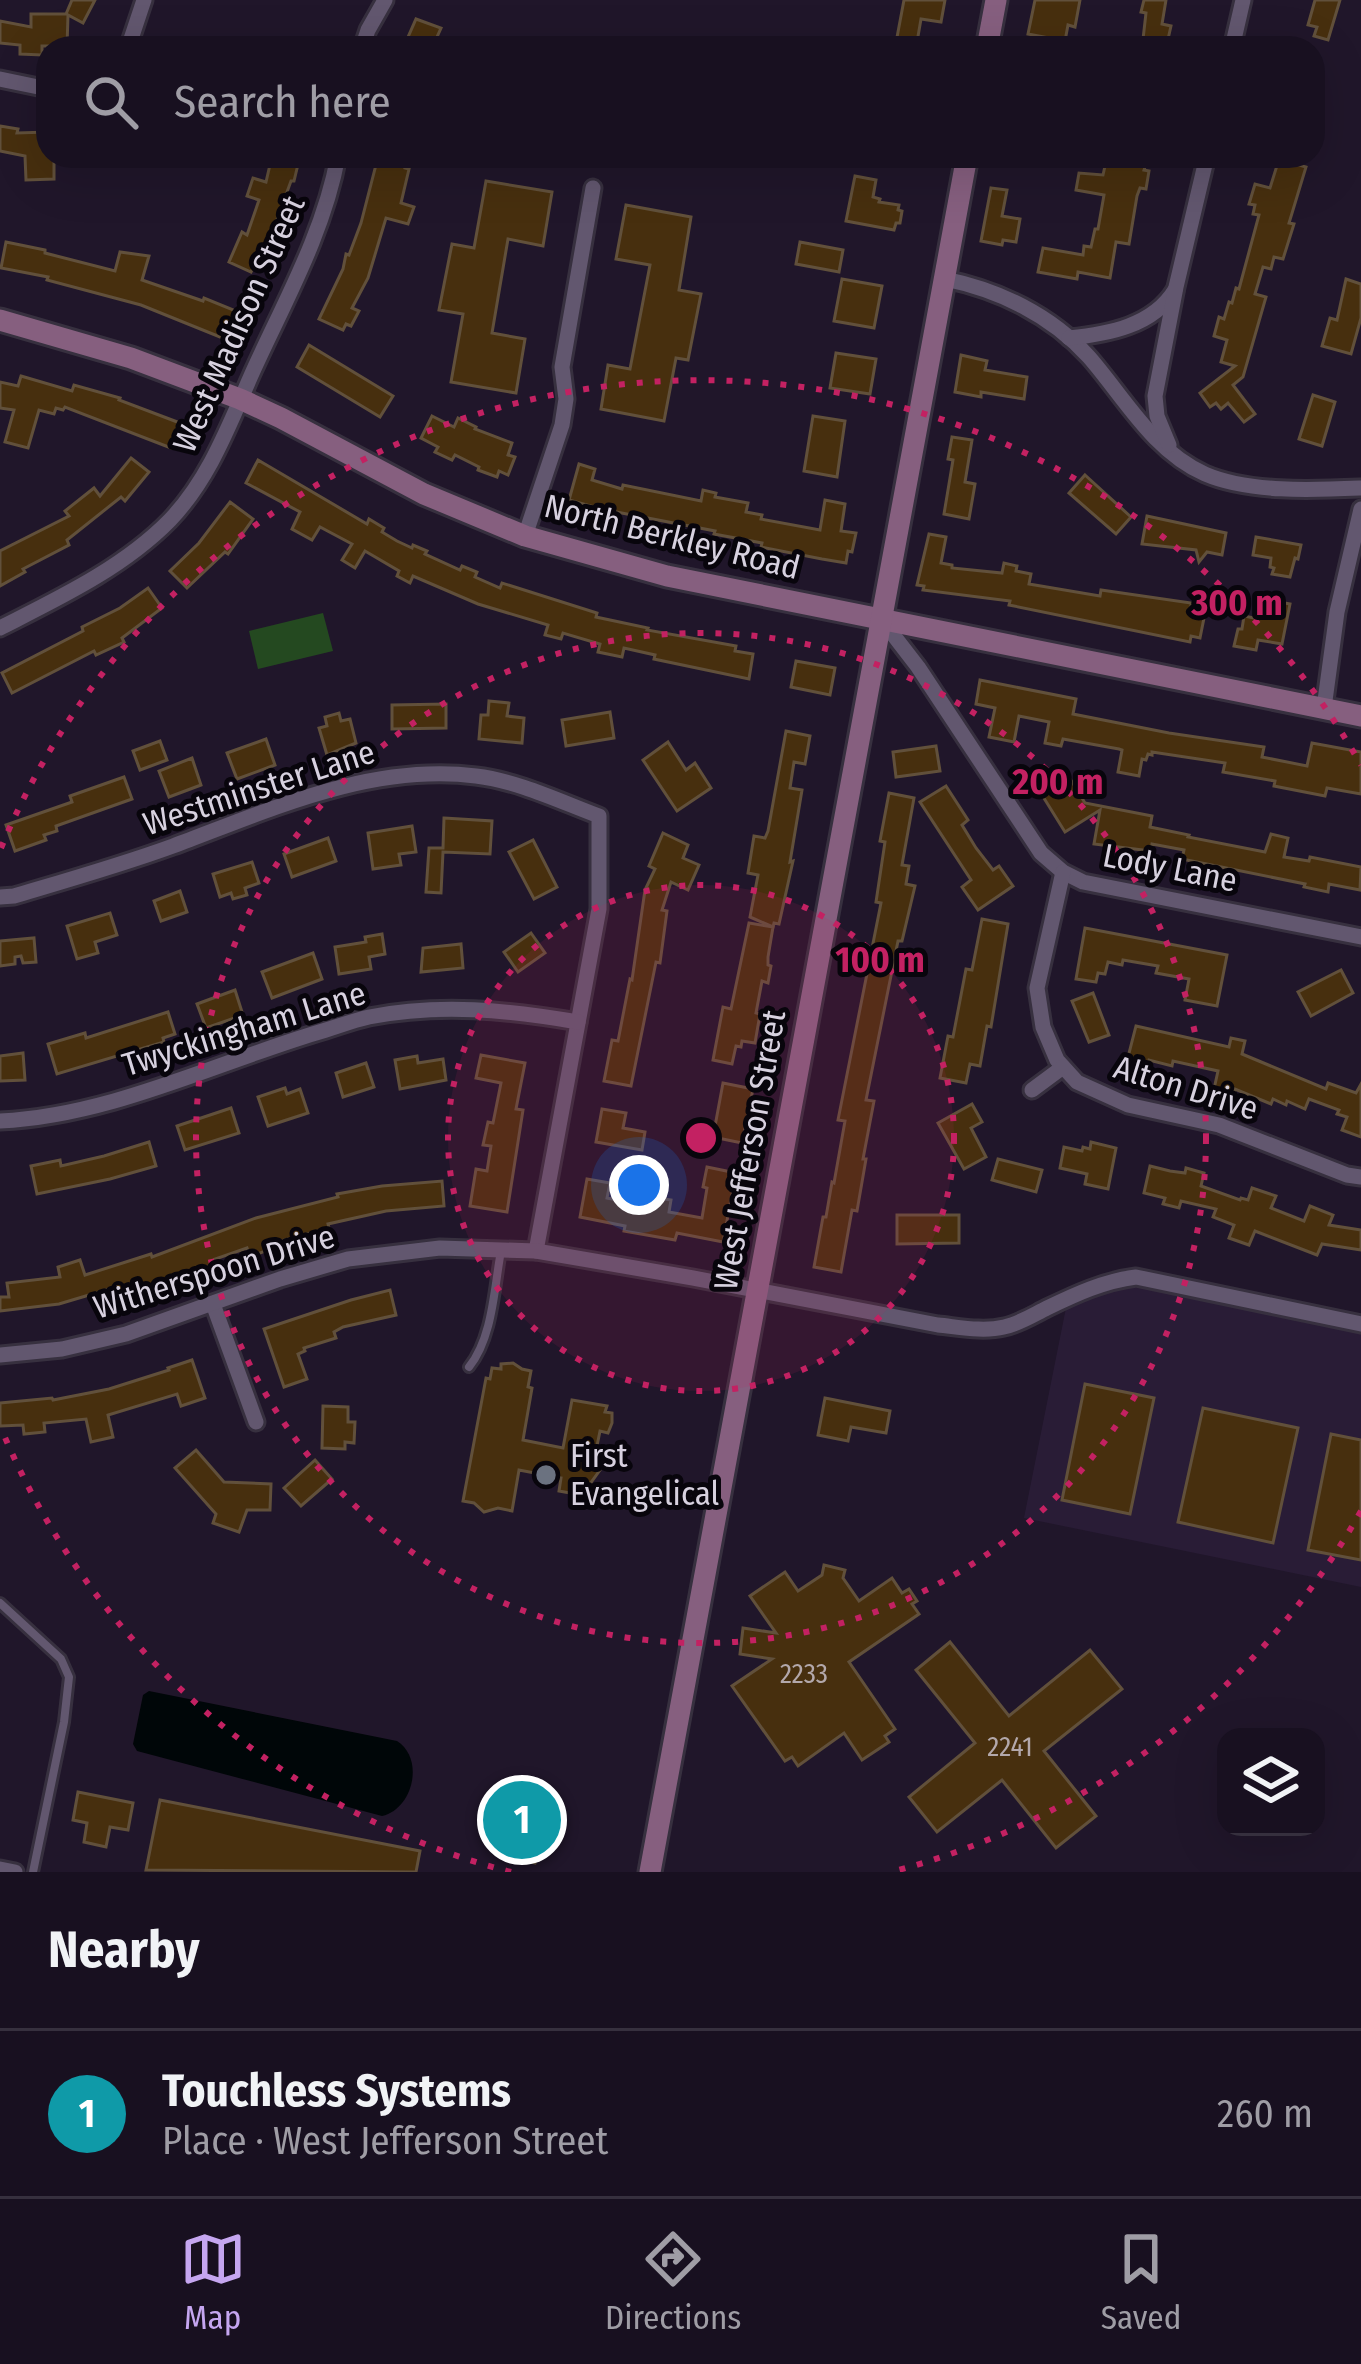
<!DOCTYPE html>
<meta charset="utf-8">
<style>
:root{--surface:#181020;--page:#211929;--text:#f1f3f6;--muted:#9f9da5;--line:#36303e;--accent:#c5a6f0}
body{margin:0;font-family:"Fira Sans Condensed",sans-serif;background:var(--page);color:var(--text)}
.controls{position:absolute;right:36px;bottom:36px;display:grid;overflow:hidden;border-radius:24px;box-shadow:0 12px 48px #0002}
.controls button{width:108px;height:108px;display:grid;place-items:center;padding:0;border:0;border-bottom:3px solid var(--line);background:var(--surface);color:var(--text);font:60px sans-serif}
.you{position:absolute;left:639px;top:1185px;width:42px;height:42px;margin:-30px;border:9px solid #fff;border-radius:50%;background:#1a73e8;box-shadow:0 0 0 18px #1a73e833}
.badge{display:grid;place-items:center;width:78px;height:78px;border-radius:50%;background:var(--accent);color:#fff;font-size:39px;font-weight:700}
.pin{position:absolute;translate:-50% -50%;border:6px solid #fff;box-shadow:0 3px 12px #0006}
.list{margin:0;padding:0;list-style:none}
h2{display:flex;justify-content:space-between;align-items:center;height:156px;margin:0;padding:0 48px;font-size:51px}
h2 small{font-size:39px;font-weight:400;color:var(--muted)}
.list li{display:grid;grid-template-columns:78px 1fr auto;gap:36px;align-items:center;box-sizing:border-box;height:168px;padding:0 48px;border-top:3px solid var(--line)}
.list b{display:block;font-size:45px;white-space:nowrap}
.list p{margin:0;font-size:39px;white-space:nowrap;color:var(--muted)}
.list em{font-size:39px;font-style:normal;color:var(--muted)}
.icon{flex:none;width:66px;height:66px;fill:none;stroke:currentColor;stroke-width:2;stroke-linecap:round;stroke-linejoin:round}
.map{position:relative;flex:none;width:1361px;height:1872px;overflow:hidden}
.search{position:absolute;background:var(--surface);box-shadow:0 12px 48px #0002;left:36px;right:36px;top:36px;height:132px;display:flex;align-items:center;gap:30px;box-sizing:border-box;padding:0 42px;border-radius:36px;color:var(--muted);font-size:45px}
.sheet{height:324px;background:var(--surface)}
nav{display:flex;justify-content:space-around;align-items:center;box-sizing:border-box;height:168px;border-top:3px solid var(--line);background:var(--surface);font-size:33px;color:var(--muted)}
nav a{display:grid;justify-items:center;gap:6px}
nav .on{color:var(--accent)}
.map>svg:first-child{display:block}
.built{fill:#291c36}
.green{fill:#244920}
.water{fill:#000608}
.building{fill:#472f0e;stroke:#61503b;stroke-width:3}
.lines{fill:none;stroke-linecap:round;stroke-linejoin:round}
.lane-casing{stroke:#37303f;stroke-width:14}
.street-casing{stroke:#37303f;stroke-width:21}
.secondary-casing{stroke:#37303f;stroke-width:27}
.lane{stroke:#62576f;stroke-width:8}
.street{stroke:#62576f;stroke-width:15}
.secondary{stroke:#865f7f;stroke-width:21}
.ring{fill:none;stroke:#c32162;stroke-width:6;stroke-dasharray:6 12}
.worship-dot{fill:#6b7280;stroke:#08050c;stroke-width:4.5}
.labels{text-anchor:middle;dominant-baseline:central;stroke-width:10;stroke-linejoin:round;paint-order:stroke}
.number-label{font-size:27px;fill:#b3a8ab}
.street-label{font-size:33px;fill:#d7d1df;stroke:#08050c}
.poi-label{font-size:33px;fill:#d7d1df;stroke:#08050c;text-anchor:start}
.centre{fill:#c32162;stroke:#08050c;stroke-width:6}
.ring-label{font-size:36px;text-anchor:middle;font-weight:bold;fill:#c32162;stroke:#08050c;stroke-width:10;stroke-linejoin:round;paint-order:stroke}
</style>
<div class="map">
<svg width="1361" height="1872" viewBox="0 0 1361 1872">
<rect width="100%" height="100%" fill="#20162a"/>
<path class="built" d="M1136,1277L1361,1324V1587L1024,1518L1068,1298Z"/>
<path class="green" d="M323,613L333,651L258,669L249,631Z"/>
<path class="water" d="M149,1691L397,1741C425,1759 413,1809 382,1816L137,1751L133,1744L143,1695Z"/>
<g class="building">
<path d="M72,0H95L83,23L68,15L67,46H42V55L20,54V45L0,43V21L31,27V14H66Z"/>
<path d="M904,0H945L941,22L921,19L916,48H895Z"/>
<path d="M1035,0H1080L1075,27L1068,25L1065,41L1028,34Z"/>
<path d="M1144,0H1166L1162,24L1171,26L1166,48H1142L1146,13L1141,12Z"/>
<path d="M1315,0H1340L1328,40L1314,36L1317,27L1308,25Z"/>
<path d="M416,19L441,28L432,48H415L405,44Z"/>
<path d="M0,126L18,129L17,133L48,132V156H54V179L26,180L25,156L0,151Z"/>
<path d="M272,156H300L294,181H291L275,225L251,272L229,262L242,232L247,235L259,200L247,196L253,178L266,182Z"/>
<path d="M381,156H408L405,168L409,169L401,203L414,207L408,224L386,218L368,278L352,308L359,311L351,326L346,324L343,330L319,319L343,269L346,254L349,255L361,223L377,161L380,162Z"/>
<path d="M1107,157L1146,164L1144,170L1149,171L1146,189L1140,188L1137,196L1129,244L1116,242L1110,278L1078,272L1077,279L1038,272L1043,248L1083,255L1084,246L1091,247L1095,229H1098L1104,195L1076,190L1079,173L1103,175Z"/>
<path d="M1279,159L1306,167L1289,223L1294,224L1283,259L1274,257L1271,269L1263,267L1255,294L1266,297L1243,377L1233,385L1255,414L1244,422L1228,403L1221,409L1216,403L1210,407L1200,393L1235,366L1221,362L1227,340L1214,336L1219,317L1224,319L1229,302L1232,303L1236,288L1239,289L1259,215L1253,214L1255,205L1249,204L1255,184L1270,188Z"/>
<path d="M855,176L876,180L873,197L880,199L879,202L899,205L898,210L902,211L900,223H896L894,230L846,221Z"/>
<path d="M486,181L552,192L543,246L508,239L492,333L525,339L516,393L451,382L463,314L439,310L452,244L474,248Z"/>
<path d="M991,188L1007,190L1002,216L1020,219L1016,242L1003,240L1002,245L981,241Z"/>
<path d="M626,205L691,217L679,290L701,294L688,360L676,358L664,421L601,409L608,365L630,369L650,265L616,259Z"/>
<path d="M6,242L45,250V253L115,271L120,252L149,256L142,280L203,301L204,298L236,311L225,339L141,305L47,280L48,277L1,268Z"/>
<path d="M800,242L843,250L839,272L796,264Z"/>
<path d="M842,279L882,286L874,328L834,321Z"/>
<path d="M1346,279L1361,284V318L1351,354L1322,346L1330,318L1337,320Z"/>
<path d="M309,345L393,396L380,417L297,367Z"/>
<path d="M836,353L876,359L870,394L830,388Z"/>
<path d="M961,355L987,361L985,370L1027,377L1024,399L981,392V397L955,392Z"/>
<path d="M21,376L72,391L74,385L120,398L119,400L180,423L171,448L65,407L63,410L56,408L54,414L39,410L28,448L5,442L14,410L0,408V382L18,386Z"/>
<path d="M1313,395L1335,402L1322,446L1299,439Z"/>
<path d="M432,416L454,427L458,418L476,427L475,429L512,443L508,455L515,457L508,475L499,471L497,477L478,470L479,467L455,455L452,460L435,452L438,447L421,438Z"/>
<path d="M813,416L845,421L837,477L804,471Z"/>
<path d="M952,437L972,440L965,482L975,484L969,519L944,514L953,460L948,459Z"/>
<path d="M131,458L149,472L125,501L121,497L67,540L69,545L23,569L25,572L0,586V551L69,516L65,511L94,488L100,496Z"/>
<path d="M258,460L367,524L369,519L384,528L382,532L397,541L412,548L413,545L427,551L425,554L460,570L462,566L477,572L475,577L500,588L502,583L597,613L596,617L648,628L647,630L736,646L735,651L753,654L749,679L654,659L655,655L624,648L622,657L598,652L600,644L563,633L561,639L545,635L548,625L478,604L413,576L410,583L397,576L399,571L365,551L355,568L342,560L352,544L320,527L312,540L292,529L300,512L246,483Z"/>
<path d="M579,464L595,469L592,480L622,489L623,485L701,501L703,490L716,493L715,497L748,503L746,512L762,515L761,519L820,530L825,500L845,504L841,531L856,533L852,552L848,551L846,563L822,559L761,547L762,543L714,534L715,531L601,509L569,500Z"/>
<path d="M1085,475L1131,517L1116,534L1069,493Z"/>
<path d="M230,502L253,519L228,554L225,552L187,588L170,571L199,543Z"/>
<path d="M1147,516L1226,533L1222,555L1207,552L1199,562L1196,550L1142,544Z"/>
<path d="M929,534L946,537L941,563L952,565V568L1002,573L1004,563L1017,566L1016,571L1031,574L1029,584L1100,596L1101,590L1191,603V606L1202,609L1200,617L1204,618L1200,638L1191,636L1190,642L1009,605L1010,601L923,590L924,586L917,585Z"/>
<path d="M1256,537L1301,545L1298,559L1295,558L1290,577L1272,574L1274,568L1270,567L1271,558L1253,555Z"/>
<path d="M148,588L162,608L122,638L124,642L96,655L94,651L12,693L2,673L83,631L82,627L120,608Z"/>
<path d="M1258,598L1290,604L1282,644L1258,640L1256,650L1234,646L1238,629H1242L1244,616L1254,618Z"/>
<path d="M796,661L835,668L830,695L791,687Z"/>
<path d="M980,680L1076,699L1073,714L1169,733L1264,747L1262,757L1307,766L1312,743L1361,752V794L1327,788L1325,796L1274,786L1275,781L1223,772L1225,763L1152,752V755L1148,754L1146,760L1142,759L1139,776L1118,772L1122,750L1119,749L1063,739L1061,746L1045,743L1049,722L1019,716L1014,742L989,737L995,708L976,704Z"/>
<path d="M489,701L509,703L507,716L524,718L522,743L479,739L481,715H488Z"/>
<path d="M446,704V728L392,729V705Z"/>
<path d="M610,712L614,738L566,746L562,720Z"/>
<path d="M339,713L341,721L350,719L356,743L327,755L319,728L327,726L325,717Z"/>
<path d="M786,731L810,736L805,764L794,762L790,788L802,790L790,862L793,861L779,924L774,923L773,927L750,917L758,875L748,873L754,836L765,838L768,831Z"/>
<path d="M266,739L275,765L237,779L227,753Z"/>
<path d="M160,741L167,760L140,770L133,751Z"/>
<path d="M668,742L686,770L695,763L711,788L677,811L643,760Z"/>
<path d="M936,746L940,771L896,777L893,752Z"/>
<path d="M192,758L201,785L169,797L159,771Z"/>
<path d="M124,777L132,799L56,826L57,831L44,835L46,840L15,851L6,825L72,802L70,796Z"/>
<path d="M1069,777L1085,803L1152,816L1150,827L1189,835L1188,837L1265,852L1271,834L1288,838L1284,857L1309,861L1310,857L1361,867L1360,890L1329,884L1328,892L1304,887L1305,884L1182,859L1184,850L1152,844L1151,851L1094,844L1100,810L1065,832L1042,795Z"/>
<path d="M946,786L968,820L962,825L976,848L993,870L999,866L1013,886L978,910L962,887L971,880L920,802Z"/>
<path d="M889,793L914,798L902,865L909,866L906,884L915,886L902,941H898L866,1100L874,1101L863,1159H866L857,1211L852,1210L841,1272L814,1267L823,1217H826L832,1182L834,1183L845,1121L838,1120L881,903L876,902L885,842L880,841Z"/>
<path d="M444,818L492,821L490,854L443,852L441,893L426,892L429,848H443Z"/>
<path d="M412,826L416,852L399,854L401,865L373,869L368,833Z"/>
<path d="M663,833L688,845L683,858L699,865L688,890L671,882L662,910L667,911L660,963L656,962L631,1086L604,1081L612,1040L618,1041L630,979L632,980L645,890L655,869L649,866Z"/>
<path d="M328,838L336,861L292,877L284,854Z"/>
<path d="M533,840L557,887L534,899L509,852Z"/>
<path d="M252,862L259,883L245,888L247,895L233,899L231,893L220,897L213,874Z"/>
<path d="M180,891L187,912L161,921L154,901Z"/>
<path d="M110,913L117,935L95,942L98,953L77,959L67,926Z"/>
<path d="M982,919L1008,924L991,1027L987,1026L980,1066L970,1064L966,1083L940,1078L948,1036L953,1037L966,969L972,970Z"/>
<path d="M749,923L773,927L768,957V965L771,966L768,983L762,981L756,1013L760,1014L755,1043L742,1041L741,1047L736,1046L732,1064L713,1060L723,1007L731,1009Z"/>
<path d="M1085,928L1227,955L1217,1006L1185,1000L1189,979L1156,973L1158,966L1123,960L1122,965L1108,962L1105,974L1098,973L1096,982L1076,979Z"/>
<path d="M531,933L545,953L518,972L504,952Z"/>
<path d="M382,934L385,954L369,957L371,969L339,974L335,947L366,942L365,937Z"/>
<path d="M34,938L36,962L23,963L21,956L15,957V964L0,966V941Z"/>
<path d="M461,944L463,968L421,972L423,948Z"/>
<path d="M313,953L322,979L272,998L262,972Z"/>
<path d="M1341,970L1353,993L1311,1016L1298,992Z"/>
<path d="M235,990L243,1015L206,1028L197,1004Z"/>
<path d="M1093,993L1109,1035L1089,1042L1072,1001Z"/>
<path d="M168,1012L175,1034L163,1038L164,1042L57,1074L48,1044L85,1033L86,1038Z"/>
<path d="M1136,1026L1229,1047L1231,1038L1245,1041L1242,1054L1326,1089L1328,1083L1356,1093L1361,1084V1137L1342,1130L1347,1117L1337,1114L1339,1110L1309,1099L1305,1109L1287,1101L1286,1105L1273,1099L1271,1104L1235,1089L1234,1093L1214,1089L1218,1071L1173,1061L1172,1066L1149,1060L1147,1070L1126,1065Z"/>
<path d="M23,1053L25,1080L0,1081V1056Z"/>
<path d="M481,1055L525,1063L516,1109L523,1110L507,1212L470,1206L476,1169L487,1171L491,1146L483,1145L488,1122L493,1123L501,1083L476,1078Z"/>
<path d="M417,1056L418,1063L443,1059L446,1080L400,1089L395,1060Z"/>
<path d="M366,1063L374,1087L343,1097L336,1073Z"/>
<path d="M723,1083L753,1089L742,1143L713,1137Z"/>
<path d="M285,1088L287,1094L300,1089L308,1113L268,1126L258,1097Z"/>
<path d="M972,1104L982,1122L971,1128L986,1157L964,1169L938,1123Z"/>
<path d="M231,1108L239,1133L185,1150L177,1126Z"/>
<path d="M602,1109L626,1113L623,1128L645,1132L642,1150L596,1142Z"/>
<path d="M149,1142L156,1166L110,1179L37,1194L31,1166L60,1160L61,1166L104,1156Z"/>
<path d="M1091,1142L1116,1148L1108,1189L1085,1184L1087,1174L1060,1168L1064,1147L1082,1151L1083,1147L1090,1149Z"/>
<path d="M998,1159L1042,1170L1036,1192L992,1180Z"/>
<path d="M1150,1166L1170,1171L1185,1173L1186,1168L1204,1173L1201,1186L1240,1200L1241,1198L1248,1200L1252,1188L1276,1196L1271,1208L1304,1221L1310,1206L1333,1215L1329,1225L1361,1230V1250L1322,1244L1317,1255L1255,1231L1249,1245L1229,1238L1234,1225L1213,1217L1216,1209L1181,1201L1179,1208L1163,1204L1165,1198L1144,1193Z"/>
<path d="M707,1167L736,1173L723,1242L677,1233L675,1240L624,1231L625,1226L580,1217L587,1179L610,1183L607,1198L656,1208L658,1198L671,1200L669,1212L702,1218L707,1188L703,1187Z"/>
<path d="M442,1181L444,1206L386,1211L328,1224L329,1228L266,1245L268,1250L250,1257L247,1248L215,1259L217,1263L119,1298L116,1287L59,1304L0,1311V1297H9L7,1283L60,1277L58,1267L80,1260L85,1275L151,1254L152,1257L256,1218L338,1197L337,1194L382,1186Z"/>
<path d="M897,1215H959V1243L897,1244Z"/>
<path d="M390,1290L396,1315L343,1327L334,1332L336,1338L304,1348L305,1351L298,1354L307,1379L284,1387L264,1329L351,1300Z"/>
<path d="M192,1360L205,1398L181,1406L177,1394L108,1415L113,1437L91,1442L86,1419L44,1423L45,1432L24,1434L23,1425L0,1426V1403L52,1398L53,1400L109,1389L169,1370L168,1368Z"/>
<path d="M513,1363L522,1369L531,1371L528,1387L532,1388L523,1440L563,1448L572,1400L607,1406L605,1412L612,1413V1423L608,1433L600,1431L595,1456L600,1470L590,1484L587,1496L559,1491L561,1478L519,1470L512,1511L498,1508L484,1512L474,1503L463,1501L486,1378L490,1379L492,1368L501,1369V1364Z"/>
<path d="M1085,1384L1154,1398L1130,1514L1062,1500Z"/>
<path d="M825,1398L890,1411L886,1433L851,1427L848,1441L818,1435Z"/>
<path d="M323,1406L348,1407V1422H355L354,1443L345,1442V1449L322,1448Z"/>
<path d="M1203,1408L1298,1428L1273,1543L1178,1522Z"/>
<path d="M1331,1434L1361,1440V1560L1308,1550Z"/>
<path d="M196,1450L224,1482L271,1484L270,1510H247L239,1532L213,1523L216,1514L175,1468Z"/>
<path d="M315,1460L332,1479L301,1506L284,1488Z"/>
<path d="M824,1565L845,1570L843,1578L859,1601L892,1578L902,1593L909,1589L917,1601L912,1604L919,1614L849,1662L895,1729L885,1736L889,1742L862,1760L844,1733L798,1766L792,1757L785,1761L732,1686L772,1659L740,1654L743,1628L776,1633L750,1596L785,1572L798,1591L822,1575Z"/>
<path d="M950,1642L1009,1716L1090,1650L1122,1689L1044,1751L1096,1816L1056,1848L1002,1780L937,1832L909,1797L975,1743L916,1670Z"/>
<path d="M521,1780L544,1784L537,1822L543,1824L535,1863L499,1856L507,1815L514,1817Z"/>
<path d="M78,1792L133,1803L128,1830L110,1827L106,1847L84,1842L87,1823L73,1820Z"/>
<path d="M160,1800L420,1851L416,1872L146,1870Z"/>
</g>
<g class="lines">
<g class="lane-casing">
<g id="lane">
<path d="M469,1367C493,1337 494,1288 501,1251"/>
<path d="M0,1603L61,1659L69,1677L64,1722L33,1872"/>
</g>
</g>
<g class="street-casing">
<g id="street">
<path d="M125,48L130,42L144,0"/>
<path d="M362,48L368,30L385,0"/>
<path d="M1232,48L1243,0"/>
<path d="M0,79L48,89"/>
<path d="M945,279C999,290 1051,315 1089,357C1124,397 1153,451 1205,474C1249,493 1314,490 1361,488"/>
<path d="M1069,338C1108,334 1153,326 1175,290"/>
<path d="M1169,445L1157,416L1155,396L1176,287L1207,156"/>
<path d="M525,536L562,425L566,399L562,367L593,188"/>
<path d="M881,619L918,667L1041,853L1063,872L1083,882L1361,937"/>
<path d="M0,628C59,598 123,568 170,520C211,477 230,422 254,369C286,299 324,232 338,156"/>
<path d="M1324,708L1337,612L1361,509"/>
<path d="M1063,872L1037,988L1043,1027L1057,1060L1077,1082L1128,1105L1219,1125L1347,1175L1361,1177"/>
<path d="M0,897L14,896C68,880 121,865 173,846C270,810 370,763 476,776C518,781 559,801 599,816V909L536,1251"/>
<path d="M1032,1090L1063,1067"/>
<path d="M0,1121C109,1116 213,1064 316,1033C334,1028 351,1021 369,1017C440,1003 508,1010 578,1022"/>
<path d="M213,1304L256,1422"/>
<path d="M0,1355L62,1349L126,1334L280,1279L348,1259L440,1248L536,1251L693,1278L938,1325C959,1327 983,1332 1004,1327C1019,1324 1033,1315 1047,1308C1076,1294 1104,1281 1136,1277L1361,1324"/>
<path d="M0,1869L15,1872"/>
</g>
</g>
<g class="secondary-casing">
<g id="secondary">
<path d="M987,48L996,0"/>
<path d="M0,320L131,358L240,399L281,418L424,494L525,536L667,576L1361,716"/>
<path d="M650,1872L967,156"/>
</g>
</g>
<use href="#lane" class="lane"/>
<use href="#street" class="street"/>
<use href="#secondary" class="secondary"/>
</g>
<circle cx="701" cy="1138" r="253" fill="#c32162" fill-opacity=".12"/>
<g class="ring">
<circle cx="701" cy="1138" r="253"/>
<circle cx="701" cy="1138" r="505"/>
<path d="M1361 1511A758 758 0 0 1 891 1872M511 1872A758 758 0 0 1 1 1428M1 848A758 758 0 0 1 1361 765"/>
</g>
<circle class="worship-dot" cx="546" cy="1475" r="12"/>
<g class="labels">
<g class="number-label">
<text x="804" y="1674">2233</text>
<text x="1010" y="1747">2241</text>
</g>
<g class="street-label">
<text transform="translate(239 324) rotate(-66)">West Madison Street</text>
<text transform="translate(672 537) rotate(14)">North Berkley Road</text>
<text transform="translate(259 788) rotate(-18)">Westminster Lane</text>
<text transform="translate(1170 868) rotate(11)">Lody Lane</text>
<text transform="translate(244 1029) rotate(-17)">Twyckingham Lane</text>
<text transform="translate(1186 1088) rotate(17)">Alton Drive</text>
<text transform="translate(750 1150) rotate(-80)">West Jefferson Street</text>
<text transform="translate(214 1272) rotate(-17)">Witherspoon Drive</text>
</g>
<g class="poi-label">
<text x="570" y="1456">First<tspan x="570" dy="38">Evangelical</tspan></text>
</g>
</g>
<circle cx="701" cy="1138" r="18" class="centre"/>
<g class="ring-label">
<text x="1237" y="615">300 m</text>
<text x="1058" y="794">200 m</text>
<text x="880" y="972">100 m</text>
</g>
</svg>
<div class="controls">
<button><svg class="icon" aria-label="layers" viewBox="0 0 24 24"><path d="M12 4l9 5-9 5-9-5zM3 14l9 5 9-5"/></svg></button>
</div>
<div class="you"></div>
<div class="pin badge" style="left:522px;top:1820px;background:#0f9aa8">1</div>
<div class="search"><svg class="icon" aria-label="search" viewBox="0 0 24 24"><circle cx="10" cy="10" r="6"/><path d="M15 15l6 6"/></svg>Search here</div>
</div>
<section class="sheet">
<h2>Nearby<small></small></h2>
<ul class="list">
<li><span class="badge" style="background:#0f9aa8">1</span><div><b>Touchless Systems</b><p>Place · West Jefferson Street</p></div><em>260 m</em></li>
</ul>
</section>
<nav>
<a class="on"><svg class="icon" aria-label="map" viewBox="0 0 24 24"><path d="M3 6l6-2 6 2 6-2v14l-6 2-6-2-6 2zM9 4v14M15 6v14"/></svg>Map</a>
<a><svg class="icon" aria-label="directions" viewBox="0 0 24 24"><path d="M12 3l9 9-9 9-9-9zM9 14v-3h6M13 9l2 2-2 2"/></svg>Directions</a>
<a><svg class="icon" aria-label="saved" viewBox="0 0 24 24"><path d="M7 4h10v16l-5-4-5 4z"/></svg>Saved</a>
</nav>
